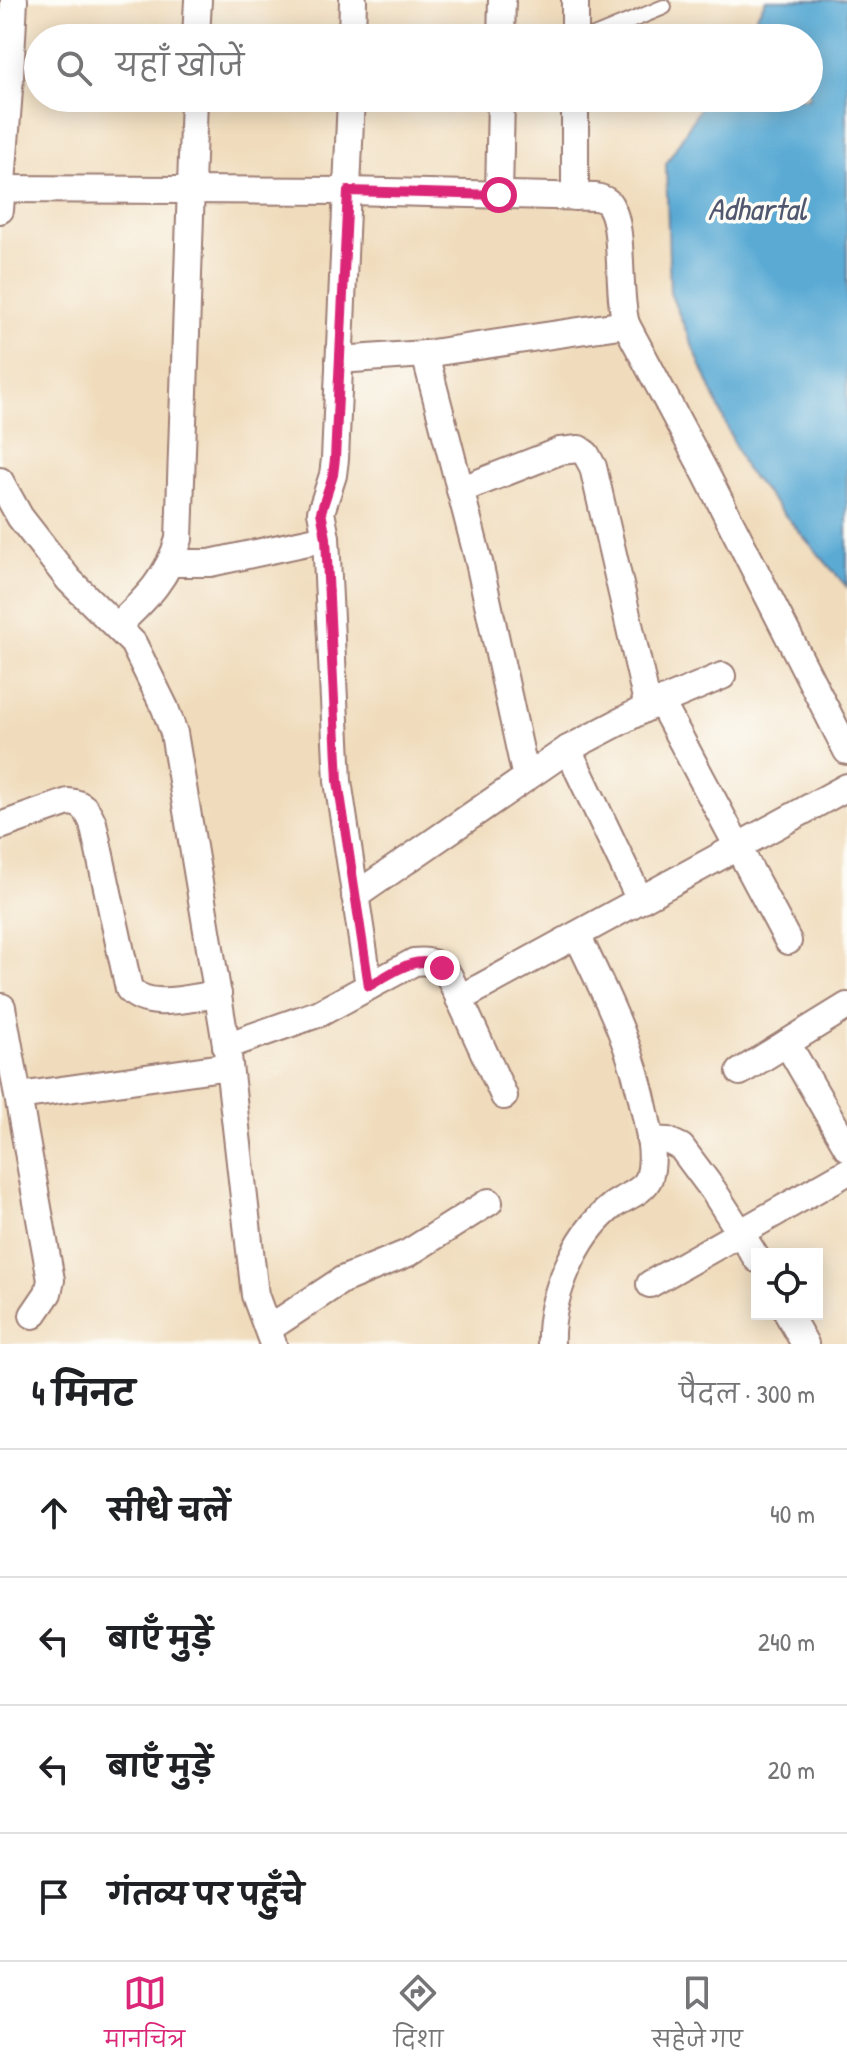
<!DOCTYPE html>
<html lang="hi">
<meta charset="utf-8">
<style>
:root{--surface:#fff;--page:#f6f6f6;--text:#202124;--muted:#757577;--line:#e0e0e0;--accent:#db2777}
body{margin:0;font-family:"Patrick Hand","Playpen Sans Deva",sans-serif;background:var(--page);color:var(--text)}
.controls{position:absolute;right:24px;bottom:24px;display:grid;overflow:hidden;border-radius:0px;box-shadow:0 4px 20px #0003}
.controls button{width:72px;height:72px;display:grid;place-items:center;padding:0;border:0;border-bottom:2px solid var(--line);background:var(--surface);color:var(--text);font:40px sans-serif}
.stop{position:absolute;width:24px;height:24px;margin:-18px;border:6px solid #db2777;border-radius:50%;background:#fff}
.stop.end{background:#db2777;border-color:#fff;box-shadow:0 2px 8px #0008}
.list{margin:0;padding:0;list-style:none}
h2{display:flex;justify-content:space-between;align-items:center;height:104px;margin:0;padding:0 32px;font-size:34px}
h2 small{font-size:26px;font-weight:400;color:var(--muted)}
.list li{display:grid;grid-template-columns:52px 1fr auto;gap:24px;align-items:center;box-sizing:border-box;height:128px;padding:0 32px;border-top:2px solid var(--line)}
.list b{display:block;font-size:30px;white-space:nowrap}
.list em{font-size:26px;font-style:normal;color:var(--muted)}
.icon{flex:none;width:44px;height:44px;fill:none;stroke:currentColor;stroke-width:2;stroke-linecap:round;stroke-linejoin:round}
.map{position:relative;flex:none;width:847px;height:1344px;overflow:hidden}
.search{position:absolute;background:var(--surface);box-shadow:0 4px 20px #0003;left:24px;right:24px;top:24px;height:88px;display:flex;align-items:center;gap:20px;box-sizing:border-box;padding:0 28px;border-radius:44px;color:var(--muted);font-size:30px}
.sheet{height:616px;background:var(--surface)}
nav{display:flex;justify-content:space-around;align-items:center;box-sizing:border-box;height:112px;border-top:2px solid var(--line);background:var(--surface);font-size:22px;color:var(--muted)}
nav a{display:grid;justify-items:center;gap:4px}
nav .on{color:var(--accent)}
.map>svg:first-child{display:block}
.water{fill:#5aaad4;stroke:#526480;stroke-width:2}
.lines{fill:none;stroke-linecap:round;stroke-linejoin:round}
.service-casing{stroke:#9d7e74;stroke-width:18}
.minor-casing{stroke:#9d7e74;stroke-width:30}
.service{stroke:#fff;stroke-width:14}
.minor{stroke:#fff;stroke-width:26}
.route{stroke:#db2777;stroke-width:10}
.labels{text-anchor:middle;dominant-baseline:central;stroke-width:7;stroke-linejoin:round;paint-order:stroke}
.water-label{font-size:32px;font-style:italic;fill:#50576f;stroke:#fdfcf7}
</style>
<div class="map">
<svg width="847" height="1344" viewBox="0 0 847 1344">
<rect width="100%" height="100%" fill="#fdfcf7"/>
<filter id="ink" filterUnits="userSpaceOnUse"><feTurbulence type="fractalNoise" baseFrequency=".0125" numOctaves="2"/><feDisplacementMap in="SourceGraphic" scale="16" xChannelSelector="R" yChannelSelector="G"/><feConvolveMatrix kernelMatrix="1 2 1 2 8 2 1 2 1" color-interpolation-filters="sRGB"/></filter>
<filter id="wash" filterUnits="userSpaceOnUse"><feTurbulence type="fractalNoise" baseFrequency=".006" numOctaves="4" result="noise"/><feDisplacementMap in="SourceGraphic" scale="32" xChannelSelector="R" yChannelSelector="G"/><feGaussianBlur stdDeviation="1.8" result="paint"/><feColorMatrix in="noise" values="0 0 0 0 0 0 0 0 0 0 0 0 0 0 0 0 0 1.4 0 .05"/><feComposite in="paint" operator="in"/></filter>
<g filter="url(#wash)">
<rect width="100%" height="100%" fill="#f0dcbc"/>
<path class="water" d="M766,0H847V587L745,469L670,293L666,164L706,98H809V38H743Z"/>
</g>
<g filter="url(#ink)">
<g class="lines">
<g class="service-casing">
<path id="service" d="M589,38L664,7"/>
</g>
<g class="minor-casing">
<g id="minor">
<path d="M575,0V38"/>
<path d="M196,38L198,0"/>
<path d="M352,38L353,0"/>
<path d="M501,38L502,0"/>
<path d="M10,76L14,0"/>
<path d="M0,80L10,76L0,210"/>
<path d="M351,98L335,459L333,475L321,512L326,538L338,781L369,986"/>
<path d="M0,189L348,191L596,197C603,199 608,200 611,207C624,229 617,293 626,324L706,474L847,751"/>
<path d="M499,195L501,98"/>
<path d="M575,197V98"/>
<path d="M425,354L479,562L526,778"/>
<path d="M339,360L425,354L626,324"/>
<path d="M0,481L20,517L69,580L133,643L165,708L174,733L228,1056L255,1295L273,1344"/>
<path d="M460,490L560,451L579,449L586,454L593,467L648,707"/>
<path d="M172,563H210L326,538"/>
<path d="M118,625C147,598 168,577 179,539L194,98"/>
<path d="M661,702L788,941"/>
<path d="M568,749L640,900"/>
<path d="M0,826L68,802C83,803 87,809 93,823L129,989C148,1011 192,997 218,994"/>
<path d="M355,896L568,749L648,707L722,676"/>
<path d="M459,999L847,787"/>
<path d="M2,1007L51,1280L48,1293L33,1315"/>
<path d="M787,1043L847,1147"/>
<path d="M226,1046L320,1013L414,962C430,960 438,963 449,976L504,1096"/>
<path d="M740,1072L847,1006"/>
<path d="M19,1096L229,1066"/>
<path d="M650,1140L668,1141L681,1147L713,1190L757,1259"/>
<path d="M650,1284L847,1172"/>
<path d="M788,1314L805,1344"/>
<path d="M268,1329L342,1280L408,1253L489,1202"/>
<path d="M551,1344C549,1298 575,1236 611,1207C623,1197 643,1193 649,1178C655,1159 650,1136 646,1117C632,1046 608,999 577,935"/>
</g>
</g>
<use href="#service" class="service"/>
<use href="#minor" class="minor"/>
</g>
</g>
<g class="lines" filter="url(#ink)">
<path class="route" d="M442,968C418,951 391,974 369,986L338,781L326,538L321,512L333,475L335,459L348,191L499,195"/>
</g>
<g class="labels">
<g class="water-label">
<text x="757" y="208">Adhartal</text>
</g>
</g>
</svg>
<div class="controls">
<button><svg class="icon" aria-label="locate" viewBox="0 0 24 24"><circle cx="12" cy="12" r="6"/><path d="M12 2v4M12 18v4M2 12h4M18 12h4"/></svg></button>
</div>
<div class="stop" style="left:499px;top:195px"></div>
<div class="stop end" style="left:442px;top:968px"></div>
<div class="search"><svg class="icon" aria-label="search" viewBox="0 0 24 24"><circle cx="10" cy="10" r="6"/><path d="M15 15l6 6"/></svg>यहाँ खोजें</div>
</div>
<section class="sheet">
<h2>4 मिनट<small>पैदल · 300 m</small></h2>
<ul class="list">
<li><svg class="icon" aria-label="ahead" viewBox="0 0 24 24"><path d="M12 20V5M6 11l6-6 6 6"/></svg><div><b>सीधे चलें</b></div><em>40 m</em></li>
<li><svg class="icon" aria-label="left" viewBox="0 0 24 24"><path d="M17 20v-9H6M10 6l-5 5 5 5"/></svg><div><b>बाएँ मुड़ें</b></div><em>240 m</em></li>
<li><svg class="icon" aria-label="left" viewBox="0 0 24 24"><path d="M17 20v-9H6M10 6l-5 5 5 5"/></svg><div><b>बाएँ मुड़ें</b></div><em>20 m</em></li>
<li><svg class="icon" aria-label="arrive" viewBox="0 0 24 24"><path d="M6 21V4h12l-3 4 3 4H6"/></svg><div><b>गंतव्य पर पहुँचे</b></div></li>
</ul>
</section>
<nav>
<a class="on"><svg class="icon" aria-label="map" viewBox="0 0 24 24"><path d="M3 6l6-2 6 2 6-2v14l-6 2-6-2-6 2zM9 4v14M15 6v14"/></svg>मानचित्र</a>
<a><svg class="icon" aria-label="directions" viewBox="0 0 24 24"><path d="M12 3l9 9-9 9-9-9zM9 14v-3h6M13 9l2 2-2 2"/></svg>दिशा</a>
<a><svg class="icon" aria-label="saved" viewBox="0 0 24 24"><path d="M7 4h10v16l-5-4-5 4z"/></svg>सहेजे गए</a>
</nav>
